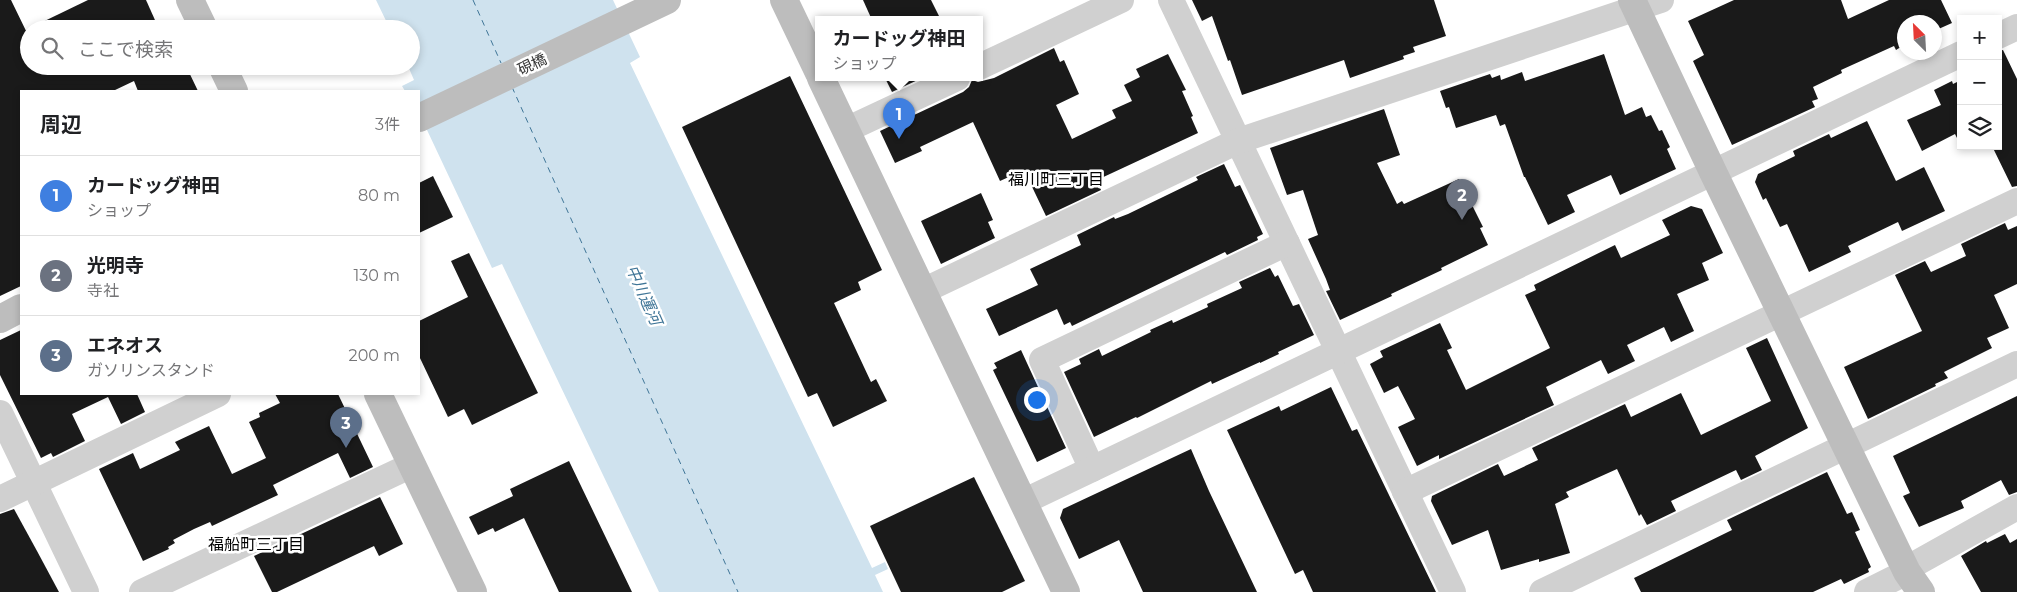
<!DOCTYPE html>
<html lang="ja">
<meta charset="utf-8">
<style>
:root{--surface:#fff;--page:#f6f6f6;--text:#202124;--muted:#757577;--line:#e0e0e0;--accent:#b45309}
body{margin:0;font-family:Montserrat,"Noto Sans JP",sans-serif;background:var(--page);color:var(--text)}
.controls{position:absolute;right:15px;top:15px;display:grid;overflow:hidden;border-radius:0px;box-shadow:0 2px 8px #0003}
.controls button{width:45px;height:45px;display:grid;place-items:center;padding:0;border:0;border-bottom:1px solid var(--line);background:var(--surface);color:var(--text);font:25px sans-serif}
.compass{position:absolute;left:1897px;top:15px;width:45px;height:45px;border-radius:50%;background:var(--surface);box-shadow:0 2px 8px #0003;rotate:336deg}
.you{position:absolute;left:1036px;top:399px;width:18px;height:18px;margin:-12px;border:4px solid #fff;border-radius:50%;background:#1a73e8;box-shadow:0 0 0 8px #1a73e833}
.badge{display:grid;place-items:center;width:32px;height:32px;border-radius:50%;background:var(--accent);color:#fff;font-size:16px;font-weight:700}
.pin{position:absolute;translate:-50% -41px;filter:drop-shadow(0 1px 2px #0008)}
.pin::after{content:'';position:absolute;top:26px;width:18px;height:15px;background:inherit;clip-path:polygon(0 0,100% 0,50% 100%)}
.popup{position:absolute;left:815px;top:16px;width:168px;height:65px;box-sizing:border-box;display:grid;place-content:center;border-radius:0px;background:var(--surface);filter:drop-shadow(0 1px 4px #0005);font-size:16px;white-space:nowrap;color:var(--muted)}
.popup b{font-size:19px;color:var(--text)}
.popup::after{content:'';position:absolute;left:50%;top:100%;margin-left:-10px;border:10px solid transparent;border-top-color:var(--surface)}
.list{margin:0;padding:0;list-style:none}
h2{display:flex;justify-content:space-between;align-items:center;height:65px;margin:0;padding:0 20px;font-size:21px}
h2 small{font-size:16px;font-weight:400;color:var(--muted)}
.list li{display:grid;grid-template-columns:32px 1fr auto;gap:15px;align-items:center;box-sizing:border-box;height:80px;padding:0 20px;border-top:1px solid var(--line)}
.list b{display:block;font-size:19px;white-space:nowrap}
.list p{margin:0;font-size:16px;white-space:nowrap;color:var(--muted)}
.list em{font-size:16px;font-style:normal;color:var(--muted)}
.icon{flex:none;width:28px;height:28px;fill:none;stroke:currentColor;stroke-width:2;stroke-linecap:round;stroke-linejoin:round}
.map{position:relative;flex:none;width:2017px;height:592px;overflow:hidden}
.search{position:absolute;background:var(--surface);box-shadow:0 2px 8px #0003;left:20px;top:20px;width:400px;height:55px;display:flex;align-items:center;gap:12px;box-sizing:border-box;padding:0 18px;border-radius:28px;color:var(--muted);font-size:19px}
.panel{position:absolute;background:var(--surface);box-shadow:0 2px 8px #0003;left:20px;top:90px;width:400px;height:305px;border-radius:0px}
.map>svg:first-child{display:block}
.water{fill:#cfe2ee}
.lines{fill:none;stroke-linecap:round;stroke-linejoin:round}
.ferry{stroke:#3f7597;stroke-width:1;stroke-dasharray:6 5;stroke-linecap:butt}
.building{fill:#1a1a1a}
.street{stroke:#d0d0d0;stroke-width:26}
.secondary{stroke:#bdbdbd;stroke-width:28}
.labels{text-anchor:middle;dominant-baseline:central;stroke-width:5;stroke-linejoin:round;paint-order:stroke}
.street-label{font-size:15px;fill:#333;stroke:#fff}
.neighbourhood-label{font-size:16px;fill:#000;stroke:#fff}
.water-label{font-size:16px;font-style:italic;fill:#3f7597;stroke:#fff}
</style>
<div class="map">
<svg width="2017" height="592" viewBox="0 0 2017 592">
<rect width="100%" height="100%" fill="#fff"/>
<path class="water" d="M376,0H613L640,57L630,63L872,568L885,562L888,569L875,575L883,592H659L502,264L492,268L419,113V91H405L402,86L414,80L408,66H411V29H390Z"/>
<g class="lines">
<g class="ferry">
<path d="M473,0L501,63"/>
<path d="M512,87L738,592"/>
</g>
</g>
<g class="building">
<path d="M0,0H11L29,37V66H186L198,91H138L134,81L113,91H21V286L0,296Z"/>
<path d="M88,0H146L159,29H28Z"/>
<path d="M863,0H931L941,20H872Z"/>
<path d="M1192,0H1434L1446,36L1413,47L1415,52L1403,56L1404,59L1350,78L1344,60L1242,95L1230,60L1228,61L1212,16L1202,21Z"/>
<path d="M1734,0H1841L1848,19L1889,0H1941L1952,23L1934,31V22H1904V45L1896,50L1894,46L1841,70L1842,73L1813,87L1818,99L1812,101L1815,107L1732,145L1693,61L1704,55L1688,21Z"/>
<path d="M1054,48L1060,62L1064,60L1079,94L1056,105L1072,139L1116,118L1112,110L1132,101L1124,85L1140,77L1136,69L1168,54L1186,90L1182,91L1193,116L1191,117L1198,133L1097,180L1101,190L1046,216L1024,170L1000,181L973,122L920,147L922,151L895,163L880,131L963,92L969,87L972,80L978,82L994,78Z"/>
<path d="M2003,50L2017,79V186L2012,187L1992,146H1998V51Z"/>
<path d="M1604,54L1625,115L1642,107L1646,117L1651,115L1659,131L1662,130L1670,147L1667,149L1676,169L1620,195L1611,175L1567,195L1575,212L1548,225L1525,177H1524L1505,124L1500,126L1496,115L1456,128L1449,107L1446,108L1440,91L1490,74L1492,78L1500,75L1501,80L1522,72L1525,81Z"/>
<path d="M790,76L882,270L858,282L861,290L834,303L871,382L876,379L887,401L833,427L817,393L808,397L682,127Z"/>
<path d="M885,78H922L892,92Z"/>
<path d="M1961,80V146L1955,134L1922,151L1907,120L1941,105L1934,90L1952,81L1953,84Z"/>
<path d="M1384,109L1400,155L1377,163L1397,204L1402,201L1404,204L1459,179L1483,227L1480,228L1488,245L1441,268L1442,270L1391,294L1392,296L1340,320L1326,291L1330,290L1326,279L1308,239L1318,235L1303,190L1287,195L1270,148Z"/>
<path d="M1867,121L1896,181L1924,167L1945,211L1902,231L1898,222L1848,246L1851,252L1809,272L1787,224L1780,227L1766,198L1763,200L1755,182L1758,174L1795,156L1793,151L1829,134L1831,138Z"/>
<path d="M1224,164L1235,187L1240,185L1263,234L1257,237L1258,240L1227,255L1225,252L1072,326L1070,322L1064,325L1057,309L999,336L986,309L1038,285L1030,269L1081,245L1077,235L1114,217L1115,219L1128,214L1198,180L1196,177Z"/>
<path d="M433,176L453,217L419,233V183Z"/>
<path d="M981,193L993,220L988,222L995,238L941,264L921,221Z"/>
<path d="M1691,206L1702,209L1723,253L1702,263L1709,280L1677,294L1694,331L1671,342L1664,327L1627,345L1635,361L1608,374L1601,360L1546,387L1554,405L1439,459V455L1417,466L1398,427L1415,419L1398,386L1384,393L1370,364L1383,357L1380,351L1440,323L1452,348L1447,350L1466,390L1550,348L1525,295L1536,290L1534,285L1615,245L1621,258L1670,235L1662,220Z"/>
<path d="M2005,223L2008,230L2017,226V284L1994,295L2009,328L1987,338L1992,348L1944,372L1948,378L1935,384L1936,386L1868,419L1844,367L1922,331L1895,275L1925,261L1931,272L1966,256L1961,244Z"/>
<path d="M469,253L538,393L472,425L464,409L448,417L419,356V321L468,297L451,261Z"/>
<path d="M1270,268L1275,277L1278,275L1293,306L1299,304L1314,335L1278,352L1279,354L1260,363V362L1212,384L1211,381L1137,418L1136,417L1094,437L1064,372L1081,364L1079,359L1099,349L1102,356L1151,332L1150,330L1172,320L1173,323L1208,307L1207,304L1242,288L1239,282Z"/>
<path d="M21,330V394H137L145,412L121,424L108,397L72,414L85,441L53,457L51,453L41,458L0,375V340Z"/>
<path d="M1767,338L1808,428L1755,456L1762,470L1741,480L1736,470L1671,501L1676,511L1647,525L1641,514L1639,516L1617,469L1566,492L1569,497L1555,504L1570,553L1539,562V559L1501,570L1488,530L1452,545L1431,501L1432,496L1498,464L1504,476L1538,460L1532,448L1625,404L1631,417L1681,393L1701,435L1771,401L1746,348Z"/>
<path d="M1021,350L1066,448L1037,462L993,370L997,368L994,363Z"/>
<path d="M1331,387L1352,431L1357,429L1436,592H1313L1303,570L1295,574L1227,430L1279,406L1281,411Z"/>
<path d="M275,394H338L373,467L350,478L338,453L273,485L278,495L212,526L210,522L194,529L173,540L175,543L168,547L169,549L143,561L99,469L133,453L140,469L180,450L175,442L209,426L232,474L266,458L249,422L260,417L259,413L280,403Z"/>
<path d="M2017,396V492L2009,495L2001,480L1961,501L1964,508L1919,527L1903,496L1910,493L1893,456Z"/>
<path d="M1191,449L1209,491L1257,592H1143L1119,540L1079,559L1060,518L1063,509Z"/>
<path d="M569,461L632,592H559L524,518L495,532L493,528L478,535L469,517L513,496L510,489Z"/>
<path d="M1827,472L1847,514L1852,512L1860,530L1855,532L1871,567L1868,569L1869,572L1844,584L1841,579L1813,592H1641L1634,578L1732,530L1727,520Z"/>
<path d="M974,477L1025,581L1002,592H901L870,526Z"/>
<path d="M380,497L403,544L379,556L374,546L277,592H272L254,556Z"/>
<path d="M14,509L37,551L59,592H0V514Z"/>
<path d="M2005,534L2010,543L2017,539V592H1981L1961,556L1986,541L1987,543Z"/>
</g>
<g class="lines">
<g class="street">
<path d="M1171,0L1453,592"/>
<path d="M1998,36L2017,27"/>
<path d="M979,67L1121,0"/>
<path d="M846,130L957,78"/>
<path d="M923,291L1238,141L1661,0"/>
<path d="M0,413L86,592"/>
<path d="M1092,469L1042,360L1287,243"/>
<path d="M1405,492L2017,201"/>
<path d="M0,499L218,394"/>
<path d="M1023,502L1961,54"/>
<path d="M1906,569L2017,507"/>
<path d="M142,592L412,465"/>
<path d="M1542,592L2017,364"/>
<path d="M1867,592L1907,572"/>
</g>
<g class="secondary">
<path d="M190,0L204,29"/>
<path d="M784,0L819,73"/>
<path d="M1632,0L1713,172L1907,572L1921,592"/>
<path d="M222,66L234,91"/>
<path d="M821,78L1066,592"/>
<path d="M419,118L667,0"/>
<path d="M0,319L21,308"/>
<path d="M378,394L473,592"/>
</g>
</g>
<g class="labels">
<g class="street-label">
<text transform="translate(532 64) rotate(-25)">硯橋</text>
</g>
<g class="neighbourhood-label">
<text x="1056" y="179">福川町三丁目</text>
<text x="256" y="544">福船町三丁目</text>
</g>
<g class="water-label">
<text transform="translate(644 295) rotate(66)">中川運河</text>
</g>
</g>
</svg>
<div class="controls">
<button>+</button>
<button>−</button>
<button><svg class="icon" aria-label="layers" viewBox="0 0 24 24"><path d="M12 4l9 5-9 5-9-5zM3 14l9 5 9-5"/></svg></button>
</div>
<svg class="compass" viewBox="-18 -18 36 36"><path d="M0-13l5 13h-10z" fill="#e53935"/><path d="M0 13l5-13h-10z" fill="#757577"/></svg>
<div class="you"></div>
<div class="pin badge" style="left:899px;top:139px;background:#3f7fe0">1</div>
<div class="popup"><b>カードッグ神田</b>ショップ</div>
<div class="pin badge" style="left:1462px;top:220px;background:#6b7280">2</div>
<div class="pin badge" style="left:346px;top:448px;background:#5c6f8a">3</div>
<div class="search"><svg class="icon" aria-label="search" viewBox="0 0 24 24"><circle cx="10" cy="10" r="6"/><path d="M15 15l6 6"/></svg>ここで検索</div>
<section class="panel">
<h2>周辺<small>3件</small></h2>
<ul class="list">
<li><span class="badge" style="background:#3f7fe0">1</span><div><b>カードッグ神田</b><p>ショップ</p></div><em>80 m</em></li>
<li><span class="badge" style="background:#6b7280">2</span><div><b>光明寺</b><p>寺社</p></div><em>130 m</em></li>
<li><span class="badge" style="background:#5c6f8a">3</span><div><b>エネオス</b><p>ガソリンスタンド</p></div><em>200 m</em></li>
</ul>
</section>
</div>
